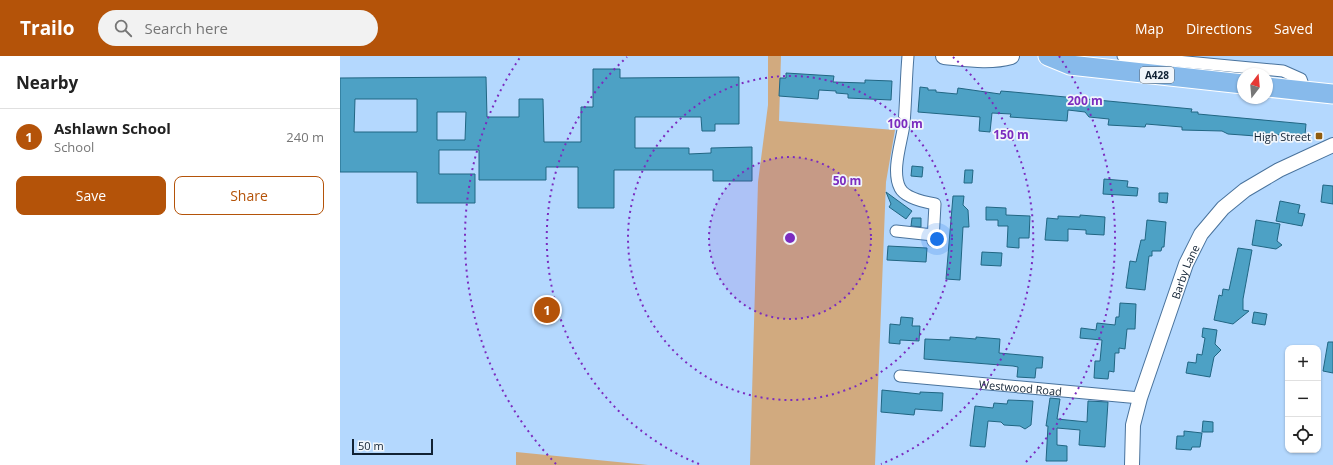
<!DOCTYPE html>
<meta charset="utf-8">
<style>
:root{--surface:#fff;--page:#f2f2f2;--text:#222;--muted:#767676;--line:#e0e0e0;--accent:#b45309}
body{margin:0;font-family:"Open Sans",sans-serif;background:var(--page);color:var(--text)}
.controls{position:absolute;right:12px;bottom:12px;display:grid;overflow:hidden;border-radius:8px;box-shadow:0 1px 3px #0004}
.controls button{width:36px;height:36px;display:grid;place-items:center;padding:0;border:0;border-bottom:1px solid var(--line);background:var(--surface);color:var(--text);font:20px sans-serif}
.compass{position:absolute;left:897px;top:12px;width:36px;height:36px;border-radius:50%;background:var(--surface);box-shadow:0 1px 3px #0004;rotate:16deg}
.scale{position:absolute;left:12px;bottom:10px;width:81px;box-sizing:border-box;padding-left:4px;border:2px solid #112234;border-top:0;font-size:11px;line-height:14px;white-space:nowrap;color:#112234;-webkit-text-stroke:3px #f1f6fb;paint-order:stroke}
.you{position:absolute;left:597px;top:183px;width:14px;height:14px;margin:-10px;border:3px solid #fff;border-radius:50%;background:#1a73e8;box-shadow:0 0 0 6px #1a73e833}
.badge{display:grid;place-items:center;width:26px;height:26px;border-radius:50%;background:var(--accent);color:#fff;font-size:13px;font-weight:700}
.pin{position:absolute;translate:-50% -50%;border:2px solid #fff;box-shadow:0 1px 4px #0006}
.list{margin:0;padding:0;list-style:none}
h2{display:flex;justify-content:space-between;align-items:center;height:52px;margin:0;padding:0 16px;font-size:17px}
h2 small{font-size:13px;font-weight:400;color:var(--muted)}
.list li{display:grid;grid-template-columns:26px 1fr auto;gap:12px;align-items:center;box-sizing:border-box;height:56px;padding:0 16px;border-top:1px solid var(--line)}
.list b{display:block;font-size:15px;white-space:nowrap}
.list p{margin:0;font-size:13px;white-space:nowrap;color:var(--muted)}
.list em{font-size:13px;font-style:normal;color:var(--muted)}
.actions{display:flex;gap:8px;padding:12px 16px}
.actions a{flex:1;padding:9px 0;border:1px solid var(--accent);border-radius:8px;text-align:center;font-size:14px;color:var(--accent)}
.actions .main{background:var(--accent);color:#fff}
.icon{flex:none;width:22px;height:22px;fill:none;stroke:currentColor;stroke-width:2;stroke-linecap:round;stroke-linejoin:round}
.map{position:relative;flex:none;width:993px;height:409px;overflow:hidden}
header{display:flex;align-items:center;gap:24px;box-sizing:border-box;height:56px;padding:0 20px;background:var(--accent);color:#fff}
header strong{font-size:19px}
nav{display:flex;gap:22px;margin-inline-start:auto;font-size:14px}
.search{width:280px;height:36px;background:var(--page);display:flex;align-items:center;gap:10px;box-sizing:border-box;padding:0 14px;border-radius:22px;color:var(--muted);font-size:15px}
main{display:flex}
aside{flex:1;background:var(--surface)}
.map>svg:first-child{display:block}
.green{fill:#d1aa7f}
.building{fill:#4da1c5;stroke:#216683;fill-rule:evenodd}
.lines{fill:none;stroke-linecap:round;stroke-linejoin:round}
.minor-casing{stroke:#49739d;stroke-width:13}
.tertiary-casing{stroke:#49739d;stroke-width:16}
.secondary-casing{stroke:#49739d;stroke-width:18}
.trunk-casing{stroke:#fff;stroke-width:21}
.minor{stroke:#fff;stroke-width:11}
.tertiary{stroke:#fff;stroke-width:14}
.secondary{stroke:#fff;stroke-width:16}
.trunk{stroke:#87baeb;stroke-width:19}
.ring{fill:none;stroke:#7b2cbf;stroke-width:2;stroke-dasharray:2 4}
.poi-dot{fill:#905c0e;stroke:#f1f6fb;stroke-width:1.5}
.labels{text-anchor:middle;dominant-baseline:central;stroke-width:3.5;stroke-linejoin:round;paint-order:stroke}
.shield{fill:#f1f6fb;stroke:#546270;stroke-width:1}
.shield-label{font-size:10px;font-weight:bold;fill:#112234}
.poi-label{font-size:11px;fill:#112234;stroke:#f1f6fb;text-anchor:end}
.street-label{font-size:11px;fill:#112234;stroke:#f1f6fb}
.centre{fill:#7b2cbf;stroke:#f1f6fb;stroke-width:2}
.ring-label{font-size:12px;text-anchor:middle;font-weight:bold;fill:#7b2cbf;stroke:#f1f6fb;stroke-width:3.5;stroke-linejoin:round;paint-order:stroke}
</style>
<header>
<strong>Trailo</strong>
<div class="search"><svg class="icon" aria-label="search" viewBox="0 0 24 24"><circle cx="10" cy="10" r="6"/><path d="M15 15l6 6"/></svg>Search here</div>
<nav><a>Map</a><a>Directions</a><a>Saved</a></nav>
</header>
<main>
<aside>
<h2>Nearby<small></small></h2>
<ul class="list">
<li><span class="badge">1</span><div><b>Ashlawn School</b><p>School</p></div><em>240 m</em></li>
</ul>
<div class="actions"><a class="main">Save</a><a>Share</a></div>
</aside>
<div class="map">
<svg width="993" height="409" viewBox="0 0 993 409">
<rect width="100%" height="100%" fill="#b4d8fe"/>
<g class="green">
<path d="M428,0H441L439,65L555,74L546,126L535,409H410L418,126L428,49Z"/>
<path d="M176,396L308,409H176Z"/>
</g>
<g class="building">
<path d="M253,13H280V22L399,21V68H375V75H362L361,61H295V92H349V98L371,97V92L412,91V125H373V114H274V152H238V111H206V124H139V94H99V118H135V147H77V116H0V22L146,21L147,61H179V43H203L204,86H241V51H253ZM15,43H77V76H14ZM97,56H126L125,84H97Z"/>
<path d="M446,17L494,20L493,26L525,27V24L552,25L551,44L508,42V38L496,37V35L479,34L478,43L439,40L440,22H446Z"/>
<path d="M580,31L588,32V34H596V36L617,38L618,32L660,38L661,35L673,36L852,53L851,56H858V58L966,68L965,79L957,78V81L917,76L916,80L888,78L882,75L842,74V71L806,68L805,71L768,69L769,63L749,61L745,56L728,54L727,65L670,61L671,58L652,57L650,76L639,75L640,61L578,56Z"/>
<path d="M572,110L583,111L582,121L571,120Z"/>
<path d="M625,114H633L632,127H624Z"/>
<path d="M764,123L788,125L787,131L798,132L797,140L763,138Z"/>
<path d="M983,129L993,130V148L981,146Z"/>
<path d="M546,136L572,155L566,163L549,151L551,148Z"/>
<path d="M819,137H828L827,147L819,146Z"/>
<path d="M613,140H624L623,149L628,154L629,171H623L620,224L606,223Z"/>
<path d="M940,145L960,149L958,157L965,158L962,170L936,165Z"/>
<path d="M646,151L666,152V159L690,160L689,182H679V192L667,191L668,170H658V164H646Z"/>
<path d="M740,159L765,161L764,179L746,178V174L728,173V185L705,184L707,162L718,163V160L740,161Z"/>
<path d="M572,162H581V171L571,170Z"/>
<path d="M807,164L826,166L824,191H822L821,195H812V200H809L805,234L786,232L790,205L796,206L801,184H805Z"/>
<path d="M916,164L940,168L937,185L942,189L936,193L912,189Z"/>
<path d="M548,190L587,192L586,206L547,204Z"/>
<path d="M898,192L912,194L903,243V254L909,255L893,268L874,264L879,239L882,240L883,233L889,234Z"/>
<path d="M642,196L662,197L661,210L641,209Z"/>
<path d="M780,247L796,248L795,273H787L785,293L779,292V297H775L774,316L769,315L768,323L754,322L755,305H760L762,284L740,282L741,272L756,274L757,267L775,269L776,261H779Z"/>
<path d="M914,256L927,258L925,269L912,267Z"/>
<path d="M561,261L573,262L572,270H580L579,285L560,284V288L549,287L550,268L560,269Z"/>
<path d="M863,272L877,274L875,288L881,294L874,301L870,321L846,317L848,306L856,307L857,298L862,299L865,282L862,281Z"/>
<path d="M610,281L636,283V281L660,283L659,297L703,301L702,312H696L695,322L677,321L678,311L673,310L584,303L585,283L610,284Z"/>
<path d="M988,286H993V317L983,315Z"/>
<path d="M542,334L580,338V336L603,337L602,355L575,353L574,359L541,356Z"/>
<path d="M710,342L720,343L717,363L747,366L748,345L768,346L765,391L739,389L740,374L717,372V389L727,390V405H706L708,370H706Z"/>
<path d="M668,344L693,345L691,369L685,373L680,370L664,369L661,366L648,365L645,391L630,390L635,350L653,352L654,347L667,348Z"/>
<path d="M863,365L873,366V376H862Z"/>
<path d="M844,375L862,377L860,391H852L851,394L836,393L837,380H844Z"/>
</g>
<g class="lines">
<g class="minor-casing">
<g id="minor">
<path d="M568,0C566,22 566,45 564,68C562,85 551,115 560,132C565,142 584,146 595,148L593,185"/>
<path d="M783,0L943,15L961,23L965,35"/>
<path d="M556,175L593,179"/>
<path id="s1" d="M560,320L800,342"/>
</g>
</g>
<g class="tertiary-casing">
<g id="tertiary">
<path id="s2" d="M792,409L793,369L800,342L846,208L861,178L883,152L905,134L939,114L993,89"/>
</g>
</g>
<g class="secondary-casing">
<path id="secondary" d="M604,0C626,2 650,6 671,0"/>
</g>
<g class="trunk-casing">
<g id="trunk">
<path d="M708,0L730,9L903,28"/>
<path d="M927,31L993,38"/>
</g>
</g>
<use href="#minor" class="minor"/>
<use href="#tertiary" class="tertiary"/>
<use href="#secondary" class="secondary"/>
<use href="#trunk" class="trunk"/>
</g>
<circle cx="450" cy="182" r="81" fill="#7b2cbf" fill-opacity=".12"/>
<g class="ring">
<circle cx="450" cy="182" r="81"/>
<circle cx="450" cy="182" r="162"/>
<path d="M359 408A244 244 0 0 1 287 1M613 1A244 244 0 0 1 541 408"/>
<path d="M216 408A325 325 0 0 1 181 0M719 0A325 325 0 0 1 684 408"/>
</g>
<rect class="poi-dot" x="975" y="76" width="8" height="8" rx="2"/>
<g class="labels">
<rect class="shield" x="800" y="11" width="34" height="16" rx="3"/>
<g class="shield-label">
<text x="817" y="19">A428</text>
</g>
<g class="poi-label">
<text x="971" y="80">High Street</text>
</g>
<g class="street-label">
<text stroke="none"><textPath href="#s2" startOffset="202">Barby Lane</textPath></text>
<text stroke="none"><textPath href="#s1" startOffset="121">Westwood Road</textPath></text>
</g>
</g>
<circle cx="450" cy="182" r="6" class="centre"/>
<g class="ring-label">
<text x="745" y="49">200 m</text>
<text x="565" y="72">100 m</text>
<text x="671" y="83">150 m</text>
<text x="507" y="129">50 m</text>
</g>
</svg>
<div class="controls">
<button>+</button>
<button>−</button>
<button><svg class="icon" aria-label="locate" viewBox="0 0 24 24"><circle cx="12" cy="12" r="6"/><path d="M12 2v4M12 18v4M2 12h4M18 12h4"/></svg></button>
</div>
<svg class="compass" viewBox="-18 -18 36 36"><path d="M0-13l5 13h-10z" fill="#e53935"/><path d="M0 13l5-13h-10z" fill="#767676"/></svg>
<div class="scale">50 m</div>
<div class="you"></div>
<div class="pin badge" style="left:207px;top:254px">1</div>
</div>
</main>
